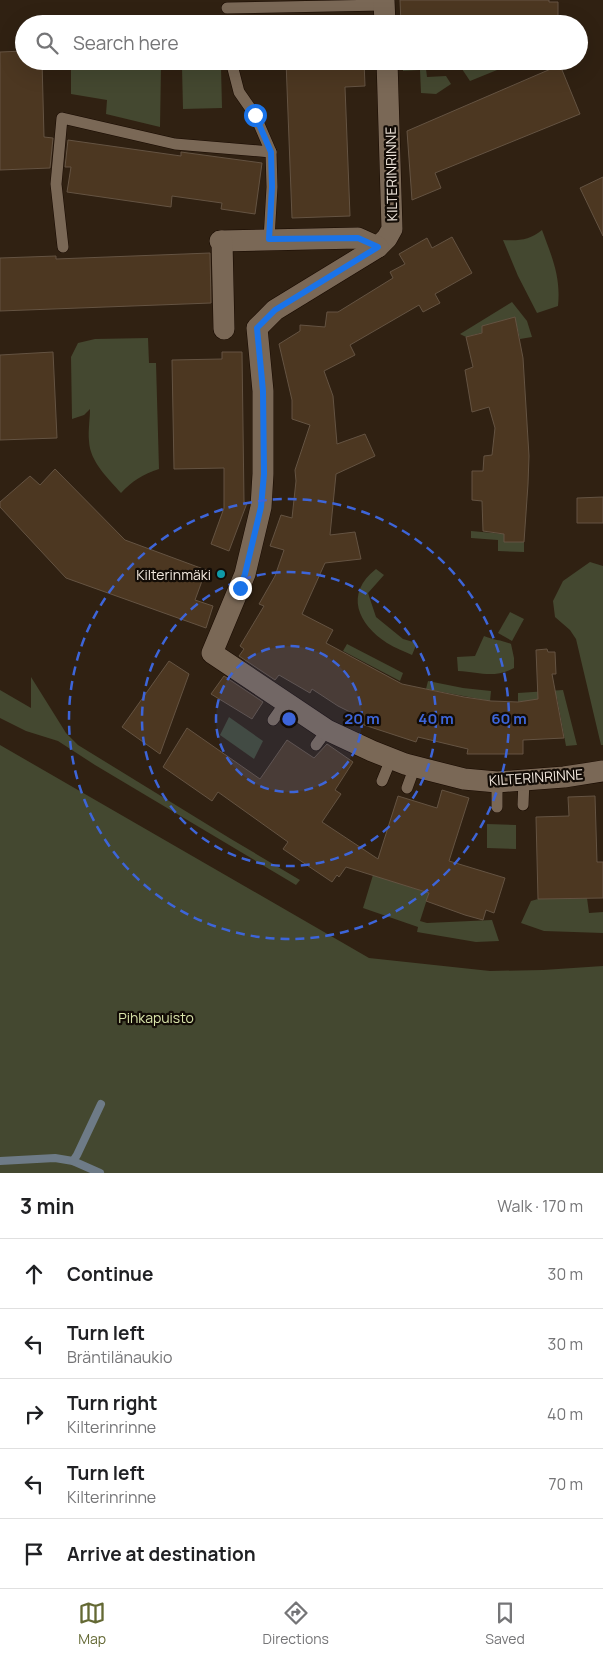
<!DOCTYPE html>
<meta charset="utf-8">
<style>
:root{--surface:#fff;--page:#f6f6f6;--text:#202124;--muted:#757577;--line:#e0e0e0;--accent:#646934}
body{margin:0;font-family:Manrope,sans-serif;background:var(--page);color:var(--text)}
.stop{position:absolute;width:15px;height:15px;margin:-11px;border:4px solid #1a73e8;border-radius:50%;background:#fff}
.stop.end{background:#1a73e8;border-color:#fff;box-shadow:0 1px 5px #0008}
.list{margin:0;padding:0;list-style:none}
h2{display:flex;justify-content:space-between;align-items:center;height:65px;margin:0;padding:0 20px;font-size:21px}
h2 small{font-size:16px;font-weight:400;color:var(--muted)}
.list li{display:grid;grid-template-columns:32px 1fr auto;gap:15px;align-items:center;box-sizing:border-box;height:70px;padding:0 20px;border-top:1px solid var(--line)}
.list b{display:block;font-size:19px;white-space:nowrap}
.list p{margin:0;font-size:16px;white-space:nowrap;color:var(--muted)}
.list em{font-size:16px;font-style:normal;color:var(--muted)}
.icon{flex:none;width:28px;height:28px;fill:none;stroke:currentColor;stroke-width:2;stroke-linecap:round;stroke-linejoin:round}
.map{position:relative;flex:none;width:603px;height:1173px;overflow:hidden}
.search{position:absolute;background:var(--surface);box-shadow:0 5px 20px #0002;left:15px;right:15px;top:15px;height:55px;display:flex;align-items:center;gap:12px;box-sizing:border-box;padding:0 18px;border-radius:28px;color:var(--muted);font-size:19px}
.sheet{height:415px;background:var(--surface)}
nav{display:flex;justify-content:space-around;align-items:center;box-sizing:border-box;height:70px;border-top:1px solid var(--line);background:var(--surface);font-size:14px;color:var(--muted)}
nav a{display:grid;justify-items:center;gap:2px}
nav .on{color:var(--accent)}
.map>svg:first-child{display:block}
.green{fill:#444830}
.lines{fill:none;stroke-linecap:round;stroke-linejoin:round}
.stream{stroke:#6e7b87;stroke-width:8}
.building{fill:#4c3721;stroke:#645342}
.service-casing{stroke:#180a00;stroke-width:12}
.minor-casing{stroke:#180a00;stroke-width:22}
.service{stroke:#7a6856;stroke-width:11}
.minor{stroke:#7a6856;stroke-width:21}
.route{stroke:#1a73e8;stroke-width:6}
.ring{fill:none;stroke:#3d65d9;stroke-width:2.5;stroke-dasharray:9 6}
.culture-dot{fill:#0f9aa8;stroke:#130c06;stroke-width:2}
.labels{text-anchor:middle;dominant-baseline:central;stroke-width:4.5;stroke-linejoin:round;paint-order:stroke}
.street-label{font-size:14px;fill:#f2e8de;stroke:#130c06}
.poi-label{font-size:14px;fill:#f2e8de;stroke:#130c06;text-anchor:end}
.park-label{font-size:14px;fill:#d9e4aa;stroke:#130c06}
.centre{fill:#3d65d9;stroke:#130c06;stroke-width:2.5}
.ring-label{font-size:15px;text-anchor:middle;font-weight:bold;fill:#3d65d9;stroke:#130c06;stroke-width:4.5;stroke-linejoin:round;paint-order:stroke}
</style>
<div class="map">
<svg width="603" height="1173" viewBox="0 0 603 1173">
<rect width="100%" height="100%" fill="#302112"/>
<g class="green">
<path d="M219,16V24H179V17Z"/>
<path d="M71,61H107L161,67L160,127L106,114L107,100L71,94Z"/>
<path d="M403,61H425L427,77L446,76L451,84L436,94L421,93L420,70L403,71Z"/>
<path d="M471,61H519L470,81L462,69Z"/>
<path d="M182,67H221L222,108L183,109Z"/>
<path d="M542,230C552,257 561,277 558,306L537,313L518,276L503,240C519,241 530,240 542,230Z"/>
<path d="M512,302L527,321L532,337L520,339L516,323L466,337L460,334Z"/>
<path d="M148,338L149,363H156L159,469C143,474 132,481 121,493C108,478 90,462 89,441C88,430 90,419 90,409L84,415L72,419L71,357L78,343L95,339Z"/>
<path d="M471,531L504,534V542H524V552L498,551V540L471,538Z"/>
<path d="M590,562L603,566V745H601L576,639L570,630L555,617L553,601L563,581Z"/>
<path d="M376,569L384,575L368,593L376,617L403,639L417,643L412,655C404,651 395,648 387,643C358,624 344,594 376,569Z"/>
<path d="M510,612L524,619L512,641L498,633Z"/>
<path d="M484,636C493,640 502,640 511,644L514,658V668C493,679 480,672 458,671L457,657L475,656Z"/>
<path d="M347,644L403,673L400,681L343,651Z"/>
<path d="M31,677L66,733L78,745L231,839L300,880L296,885L95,765L58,741L26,731L0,718V690L31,708Z"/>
<path d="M428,681L463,688L491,691L490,701L426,689Z"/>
<path d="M563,690L577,745L566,746L557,698L518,702V693Z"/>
<path d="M229,717L263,741L254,759L220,735Z"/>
<path d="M0,745L369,958L490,971L543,970L603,966V1173H0Z"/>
<path d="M487,824L516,825V849L487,848Z"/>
<path d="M373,875L429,893L420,921L427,923L492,920L499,941L476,942L417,932L418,927L363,908Z"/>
<path d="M587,898L589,913L603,912V933L544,931L521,923L531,901L538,899Z"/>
</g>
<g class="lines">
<g class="stream">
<path d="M0,1161L55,1158L73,1161L100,1173"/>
<path d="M73,1161L77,1155L101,1104"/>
</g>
</g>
<g class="building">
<path d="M400,0H549V2H558V24H401Z"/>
<path d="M24,51V61H42L44,137L53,138L50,168L0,170V52Z"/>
<path d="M286,61H364L365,86L345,87L350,216L292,218Z"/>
<path d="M560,65L580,114L435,173L441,188L412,200L407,131Z"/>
<path d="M68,140L181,156V152L262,163L255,214L221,209L222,203L172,196L171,207L67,192L71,167H65Z"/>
<path d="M603,177V236L580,188Z"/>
<path d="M452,237L472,273L435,294L440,303L423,312L419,305L350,345L355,355L324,371L333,396L337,444L365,434L375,456L336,474L330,535L355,532L361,559L325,563L302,614L333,630L326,643L402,684L464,697L491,701L518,702L538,699L536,650L547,649L548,652H555L556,674H552L564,738L523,740V754H467L468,749L418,737L416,742L355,722L358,716L338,706L312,689L310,693L279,675L275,680L239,656L244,649L240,646L264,606L259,604L275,576L284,550L270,546L281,515L292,518L296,481L295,470L310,425L292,419V400L279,344L300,331V325L325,327L327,312H338L393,278L390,272L405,264L399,254L427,238L432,248Z"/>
<path d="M210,253L211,303L0,311V258L56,256V259Z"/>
<path d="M515,317L523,358L529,456L528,484L524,542H504V534L483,531L482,501L472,500V471H483L484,456L492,455L495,428L489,407L472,412L465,370L473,367L466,337L482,333V326Z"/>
<path d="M53,352L57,438L0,440V355Z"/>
<path d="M222,352H242L244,502L247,503L229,551L211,544L224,508V468L174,469L172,360L222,359Z"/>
<path d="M55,469L125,540L206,570L195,600L213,606L206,628L66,578L0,507V502L30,476L40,485Z"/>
<path d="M603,497V523H577V498Z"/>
<path d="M169,661L189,674L160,754L122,727Z"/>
<path d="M224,676L263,702L252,719L211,694Z"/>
<path d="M187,728L260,779L287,740L314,758L327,744L353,762L335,790L341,794L322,822L378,859L398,796L437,808L442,790L469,798L449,861L505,878L494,913L486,910L483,920L465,915L426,901L429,893L346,867L339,877L337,875L332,882L283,849L288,842L218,792L212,801L163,767Z"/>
<path d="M595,796L597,862H603V898L538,899L536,817L569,816L568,797Z"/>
</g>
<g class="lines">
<g class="service-casing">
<g id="service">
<path d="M227,8L384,5"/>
<path d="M231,61L239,92L255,115L271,152L272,187L269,239"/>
<path d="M63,247L56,184L62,118L175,144L271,152"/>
<path d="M273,720L285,703"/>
<path d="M316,745L327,730"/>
<path d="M382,781L391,759"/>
<path d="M407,788L415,766"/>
<path d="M523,805L524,780"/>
<path d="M497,807V782"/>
</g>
</g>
<g class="minor-casing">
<g id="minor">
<path d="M384,0L385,24"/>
<path d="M387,61L392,229L387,238L378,247L275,310L257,328L263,391V474L261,507L245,574L212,653L327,730L372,751L405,764L464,779L497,782L564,777L603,771"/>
<path d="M220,241L358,238L378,247"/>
<path d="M222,241L224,329"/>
</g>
</g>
<use href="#service" class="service"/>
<use href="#minor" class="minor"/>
</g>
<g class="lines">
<path class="route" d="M240,588L245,574L261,507L264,474L263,391L257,328L275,310L378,247L358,238L269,239L272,187L271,152L255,115"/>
</g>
<circle cx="289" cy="719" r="73" fill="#3d65d9" fill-opacity=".12"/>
<g class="ring">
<circle cx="289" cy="719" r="73"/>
<circle cx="289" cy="719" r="147"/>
<circle cx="289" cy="719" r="220"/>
</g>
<circle class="culture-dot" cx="221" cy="574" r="5"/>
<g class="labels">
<g class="street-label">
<text transform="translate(391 174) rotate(-91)">KILTERINRINNE</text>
<text transform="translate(536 777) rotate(-4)">KILTERINRINNE</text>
</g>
<g class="poi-label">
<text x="211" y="574">Kilterinmäki</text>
</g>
<g class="park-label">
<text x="156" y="1017">Pihkapuisto</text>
</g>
</g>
<circle cx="289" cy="719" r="8" class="centre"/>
<g class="ring-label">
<text x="362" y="724">20 m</text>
<text x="436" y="724">40 m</text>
<text x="509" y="724">60 m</text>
</g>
</svg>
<div class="stop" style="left:255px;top:115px"></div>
<div class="stop end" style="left:240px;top:588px"></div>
<div class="search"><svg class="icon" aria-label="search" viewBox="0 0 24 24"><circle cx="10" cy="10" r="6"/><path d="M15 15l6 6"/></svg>Search here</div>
</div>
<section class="sheet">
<h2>3 min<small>Walk · 170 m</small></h2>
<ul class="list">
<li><svg class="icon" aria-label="ahead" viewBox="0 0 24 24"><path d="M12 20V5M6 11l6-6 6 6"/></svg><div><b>Continue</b></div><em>30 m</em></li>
<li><svg class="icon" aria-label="left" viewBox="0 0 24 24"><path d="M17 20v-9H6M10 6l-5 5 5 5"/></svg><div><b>Turn left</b><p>Bräntilänaukio</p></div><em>30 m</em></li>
<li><svg class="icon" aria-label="right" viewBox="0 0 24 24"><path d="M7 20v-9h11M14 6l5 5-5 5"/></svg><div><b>Turn right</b><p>Kilterinrinne</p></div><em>40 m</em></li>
<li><svg class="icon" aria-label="left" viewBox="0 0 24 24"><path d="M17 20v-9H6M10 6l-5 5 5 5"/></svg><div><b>Turn left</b><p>Kilterinrinne</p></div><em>70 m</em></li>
<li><svg class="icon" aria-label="arrive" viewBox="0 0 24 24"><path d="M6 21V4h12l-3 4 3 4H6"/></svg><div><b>Arrive at destination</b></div></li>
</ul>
</section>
<nav>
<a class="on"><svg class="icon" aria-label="map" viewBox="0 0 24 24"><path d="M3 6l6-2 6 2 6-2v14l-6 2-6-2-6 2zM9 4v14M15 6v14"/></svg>Map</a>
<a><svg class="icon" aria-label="directions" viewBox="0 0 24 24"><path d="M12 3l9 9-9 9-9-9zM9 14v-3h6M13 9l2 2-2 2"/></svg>Directions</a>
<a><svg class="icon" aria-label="saved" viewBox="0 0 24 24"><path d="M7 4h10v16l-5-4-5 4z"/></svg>Saved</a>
</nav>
